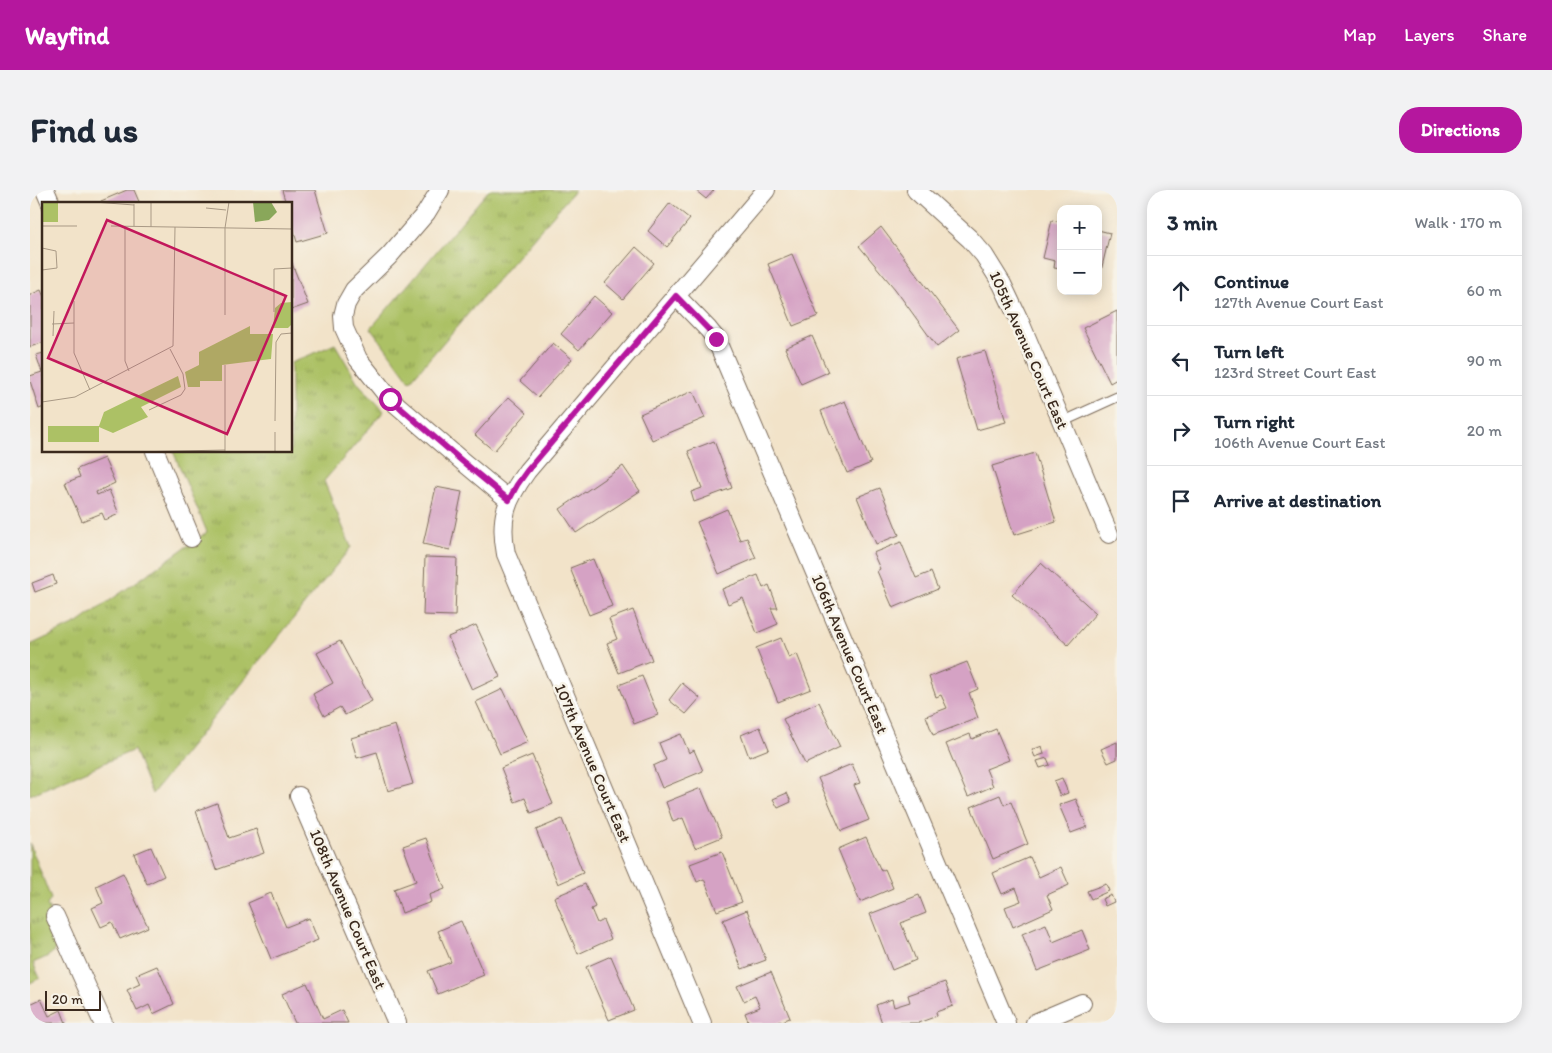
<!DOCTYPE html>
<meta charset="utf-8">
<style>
:root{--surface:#fff;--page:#f2f2f3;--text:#1f2937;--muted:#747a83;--line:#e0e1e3;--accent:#b5179e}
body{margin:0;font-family:Itim,sans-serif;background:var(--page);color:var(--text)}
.controls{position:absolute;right:15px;top:15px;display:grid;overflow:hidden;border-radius:10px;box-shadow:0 2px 12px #0003}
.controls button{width:45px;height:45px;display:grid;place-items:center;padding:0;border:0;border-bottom:1px solid var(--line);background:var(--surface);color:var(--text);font:25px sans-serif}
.scale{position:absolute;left:15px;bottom:12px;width:56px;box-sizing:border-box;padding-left:5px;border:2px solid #3b2a1e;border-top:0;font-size:14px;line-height:18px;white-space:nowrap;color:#3b2a1e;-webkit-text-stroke:4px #f7f3e8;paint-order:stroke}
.stop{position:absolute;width:15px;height:15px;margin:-11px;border:4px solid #b5179e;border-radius:50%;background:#fff}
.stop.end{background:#b5179e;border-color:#fff;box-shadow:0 1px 5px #0008}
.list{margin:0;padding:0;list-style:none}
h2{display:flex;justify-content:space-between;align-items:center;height:65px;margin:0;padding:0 20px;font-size:21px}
h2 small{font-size:16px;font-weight:400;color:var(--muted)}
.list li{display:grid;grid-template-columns:32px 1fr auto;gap:15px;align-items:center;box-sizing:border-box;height:70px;padding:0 20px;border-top:1px solid var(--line)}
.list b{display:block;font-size:19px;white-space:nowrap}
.list p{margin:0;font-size:16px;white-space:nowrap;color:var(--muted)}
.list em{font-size:16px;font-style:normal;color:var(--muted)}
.icon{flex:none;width:28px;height:28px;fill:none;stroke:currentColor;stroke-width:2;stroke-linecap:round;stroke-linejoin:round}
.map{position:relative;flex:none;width:1087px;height:833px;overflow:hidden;border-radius:20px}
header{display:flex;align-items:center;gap:30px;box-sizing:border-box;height:70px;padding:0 25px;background:var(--accent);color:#fff}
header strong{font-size:24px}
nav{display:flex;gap:28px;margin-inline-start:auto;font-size:18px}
.intro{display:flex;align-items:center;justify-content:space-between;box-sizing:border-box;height:120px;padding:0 30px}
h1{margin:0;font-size:35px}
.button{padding:12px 22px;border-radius:20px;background:var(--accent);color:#fff;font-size:18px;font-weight:700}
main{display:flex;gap:30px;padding:0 30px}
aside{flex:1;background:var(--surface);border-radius:20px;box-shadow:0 2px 12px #0003}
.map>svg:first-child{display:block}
.grass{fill:url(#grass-tufts);stroke:#747642}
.building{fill:#d5a2c4}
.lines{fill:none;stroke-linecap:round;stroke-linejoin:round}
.lane-casing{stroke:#7b6b5a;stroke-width:11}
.street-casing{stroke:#7b6b5a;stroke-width:20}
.lane{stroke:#fff;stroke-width:9}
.street{stroke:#fff;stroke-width:18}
.route{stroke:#b5179e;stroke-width:6}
.labels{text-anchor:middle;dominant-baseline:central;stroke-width:5;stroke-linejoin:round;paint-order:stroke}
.street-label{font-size:16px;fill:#3b2a1e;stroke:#f7f3e8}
.inset-road{fill:none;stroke:#a99985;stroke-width:1}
.view{fill:#c2185b;fill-opacity:0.15;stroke:#c2185b;stroke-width:2.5}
.inset-edge{fill:none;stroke:#3b2a1e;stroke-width:2.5}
</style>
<header>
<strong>Wayfind</strong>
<nav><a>Map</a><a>Layers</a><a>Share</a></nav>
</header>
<div class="intro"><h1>Find us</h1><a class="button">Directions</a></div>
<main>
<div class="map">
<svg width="1087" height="833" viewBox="0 0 1087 833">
<defs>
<pattern id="grass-tufts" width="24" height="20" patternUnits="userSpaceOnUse" patternTransform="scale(1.25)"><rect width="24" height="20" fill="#acc165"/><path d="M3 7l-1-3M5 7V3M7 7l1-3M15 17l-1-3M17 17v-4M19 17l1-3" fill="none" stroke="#8d9d53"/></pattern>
</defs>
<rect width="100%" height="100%" fill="#f7f3e8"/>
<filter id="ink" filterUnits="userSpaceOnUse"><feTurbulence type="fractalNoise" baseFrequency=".02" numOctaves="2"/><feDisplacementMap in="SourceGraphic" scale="10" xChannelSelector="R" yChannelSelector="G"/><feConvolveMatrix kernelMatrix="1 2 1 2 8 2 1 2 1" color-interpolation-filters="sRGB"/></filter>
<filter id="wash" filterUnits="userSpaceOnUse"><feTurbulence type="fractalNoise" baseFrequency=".0096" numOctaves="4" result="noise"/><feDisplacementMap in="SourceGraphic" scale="20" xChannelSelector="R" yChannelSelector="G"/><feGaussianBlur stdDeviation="1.12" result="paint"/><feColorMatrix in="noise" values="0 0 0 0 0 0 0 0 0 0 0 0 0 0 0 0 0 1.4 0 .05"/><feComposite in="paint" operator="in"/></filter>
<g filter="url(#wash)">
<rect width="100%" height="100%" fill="#f2e3c9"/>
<g class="grass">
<path d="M459,0H545L380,191L341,138Z"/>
<path d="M305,154L328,193L354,221L294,291L321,357L122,604L104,560L0,605V455L48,433L177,342L143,261H261V173Z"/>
<path d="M0,654L21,709L17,715C23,729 35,751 21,764C16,768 9,770 3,773L10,788L0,793Z"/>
</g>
<g id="blocks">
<g class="building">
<path d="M97,0H104L110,14H73L71,11Z"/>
<path d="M252,0H285L298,43L267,52L261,32V14H256Z"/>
<path d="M665,0H684L676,9Z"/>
<path d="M640,13L660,29L637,57L618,41Z"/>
<path d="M1022,30L1031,32V79L1024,78L1025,71L1013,68Z"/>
<path d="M851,37L929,140L907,157L865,99L829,56Z"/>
<path d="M1068,40L1080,43L1071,81L1068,80Z"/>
<path d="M606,57L624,73L593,109L575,93Z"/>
<path d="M762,64L788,126L763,136L738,74Z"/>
<path d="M261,71L278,114L261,120Z"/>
<path d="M11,100L14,107V152L0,157V105Z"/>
<path d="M564,106L582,122L549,160L531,144Z"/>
<path d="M1087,121V189L1080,193L1053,138Z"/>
<path d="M782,146L798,182L771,194L755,158Z"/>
<path d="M523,153L542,169L508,207L490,191Z"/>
<path d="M955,161L976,232L947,240L926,169Z"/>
<path d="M14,163V217L9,219L0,191V186L12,182L6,165Z"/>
<path d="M663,201L675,228L622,250L610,224Z"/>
<path d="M479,207L497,223L464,261L445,245Z"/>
<path d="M815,211L841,273L817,283L791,221Z"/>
<path d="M684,251L702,298L664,312L661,302L672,298L658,261Z"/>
<path d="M1005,263L1026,332L984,345L962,276Z"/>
<path d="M74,268L85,293L66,302L67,305L79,300L89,324L75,330L72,323L52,331L35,293L50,287L47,279Z"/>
<path d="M593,276L610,301L546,343L530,319Z"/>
<path d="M406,297L432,302L420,360L393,354Z"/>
<path d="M850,298L869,345L846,354L827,307Z"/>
<path d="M697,319L710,350L717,348L726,368L689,384L667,332Z"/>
<path d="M871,352L886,388L901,382L908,399L863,418L847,381L850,379L843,363Z"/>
<path d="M395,367L427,368L425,426L393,425Z"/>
<path d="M563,369L582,416L559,425L540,378Z"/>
<path d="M1011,373L1066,423L1038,455L982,405Z"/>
<path d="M23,385L26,394L5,402L2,393Z"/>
<path d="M728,385L733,398L739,395L748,418H741L748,434L727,443L713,408L698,414L692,399Z"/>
<path d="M603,420L622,470L589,483L577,453L587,449L579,429Z"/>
<path d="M446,435L470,487L442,500L418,447Z"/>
<path d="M751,448L759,468L767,464L781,499L748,512L726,458Z"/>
<path d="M310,451L342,511L315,525L310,517L294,526L283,504L303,493L287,463Z"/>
<path d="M937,472L948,499L939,503L948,528L903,545L896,526L917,518L911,505L906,507L899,487Z"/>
<path d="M612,486L628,525L604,534L589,495Z"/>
<path d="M652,493L670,508L656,524L639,510Z"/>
<path d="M473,499L498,552L470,564L446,512Z"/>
<path d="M789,512L810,557L775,574L753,529Z"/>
<path d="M365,535L383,594L358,601L347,562L327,568L321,548Z"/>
<path d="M730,537L739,559L719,567L711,545Z"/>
<path d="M966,539L979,570L956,579L963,596L938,607L916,554L940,544L942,549Z"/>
<path d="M651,544L659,563L664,560L673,581L632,598L623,576L636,570L629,553Z"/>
<path d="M1087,552V569L1078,573L1071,559Z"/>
<path d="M1012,556L1014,564L1005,567L1002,560Z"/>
<path d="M502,565L523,614L501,623L495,608L485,612L471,578Z"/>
<path d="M1017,568L1020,575L1010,578L1007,571Z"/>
<path d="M822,574L830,593L824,595L839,630L811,641L788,588Z"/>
<path d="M1032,588L1038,603L1030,606L1024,591Z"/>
<path d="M671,598L692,647L665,658L653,628L643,632L636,612Z"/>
<path d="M757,603L761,612L748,618L743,609Z"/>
<path d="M970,605L974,615L981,612L998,654L963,669L941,617Z"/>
<path d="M1046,609L1057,637L1041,643L1029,615Z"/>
<path d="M187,613L199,648L226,639L234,663L186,680L166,621Z"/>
<path d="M532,629L553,683L528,694L506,640Z"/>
<path d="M836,647L851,681L855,679L863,698L830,712L808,659Z"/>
<path d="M396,648L415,699L399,705L401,712L372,723L364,699L386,691L373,656Z"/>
<path d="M121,657L134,686L117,694L104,664Z"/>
<path d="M692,662L712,712L687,721L674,689L667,692L660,674Z"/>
<path d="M1000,667L1009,687L1031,677L1039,695L1017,705L1023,719L983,737L975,717L991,711L986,698L972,704L963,683Z"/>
<path d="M93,683L118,737L90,749L82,732L71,737L62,718L73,713L66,696Z"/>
<path d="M555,694L565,717L561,719L567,733L573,730L581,749L548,764L524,707Z"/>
<path d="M1076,694L1079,701L1061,709L1057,701Z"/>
<path d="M241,703L256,737L279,728L288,750L241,769L218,713Z"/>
<path d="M889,705L896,723L871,733L886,770L862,780L840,724Z"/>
<path d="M1081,705L1084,712L1075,716L1072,709Z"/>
<path d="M717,720L736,770L712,779L693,730Z"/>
<path d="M431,731L454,785L408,804L398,781L421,772L408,741Z"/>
<path d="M1016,734L1023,752L1052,740L1060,760L1007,781L992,744Z"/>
<path d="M581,766L604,820L579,830L556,777Z"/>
<path d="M127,776L144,814L123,824L119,815L107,821L97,800L110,794L106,785Z"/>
<path d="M741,782L760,828L746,833H719L715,823L730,817L725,806L714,811L707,796Z"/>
<path d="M915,792L923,816L906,822L907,826L888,833H852L846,815L862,809L864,817L880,812L878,805Z"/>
<path d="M277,793L293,829L312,820L318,833H265L252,804Z"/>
<path d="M11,809L19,826L31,820L36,833H0V814Z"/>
</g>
</g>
</g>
<g filter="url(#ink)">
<use href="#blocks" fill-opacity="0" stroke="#7b6b5a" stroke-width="1"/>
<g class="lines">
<g class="lane-casing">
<path id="lane" d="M1032,232L1087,207"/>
</g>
<g class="street-casing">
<g id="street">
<path d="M15,0L21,14"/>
<path d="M410,0L396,23L359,66L324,100L316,114L313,126L314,138L328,169L360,209L432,271L479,310"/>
<path d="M886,0L940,49L954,65L972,94L990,132L1079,344"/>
<path d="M646,106L678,139L686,149L976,833"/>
<path d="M125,261L161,348"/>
<path d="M269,606L367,833"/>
<path d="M25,726L73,833"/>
<path d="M672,833L476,364C469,328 476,310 497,281L736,0"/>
<path d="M1005,833L1052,813"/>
</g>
</g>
<use href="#lane" class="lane"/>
<use href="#street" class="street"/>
</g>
</g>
<g class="lines" filter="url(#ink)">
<path class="route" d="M360,209L432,271L479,310L487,295L497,281L646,106L678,139L686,149"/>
</g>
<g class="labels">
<g class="street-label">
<text transform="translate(999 160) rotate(66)">105th Avenue Court East</text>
<text transform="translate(820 464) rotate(67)">106th Avenue Court East</text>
<text transform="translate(563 573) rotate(67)">107th Avenue Court East</text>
<text transform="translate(318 719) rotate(67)">108th Avenue Court East</text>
</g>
</g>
<g transform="translate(12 12)">
<rect width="250" height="250" fill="#f2e3c9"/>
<path d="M250,100V122L246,126H231L233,106L239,101ZM208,124V132H231L229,157L180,163V179H158V185H146L143,170L157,163V150ZM136,174L139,185L99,205L106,215L71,231L57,225V240H6V224H57L62,210Z" fill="#acc165"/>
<path d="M211,0H229L235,10L227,18L213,20Z" fill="#89a75a"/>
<path d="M0,0H16V20H0Z" fill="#acc165"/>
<path class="inset-road" d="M52,0L92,3M164,6L184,8M0,24H35M69,24L250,27M83,24V159L87,169M92,24V2M109,25V0M0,46L14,49L15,66L0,68M32,99V151L48,188M232,110V67L250,66M183,113V26L187,0M10,122L32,121M11,134L12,109M0,200L33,195L131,144L133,25M107,208L139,193L143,187L141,172L128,147M233,219L234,140L239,132L250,131M90,250L183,248M183,250V163M233,250V230"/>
<path class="view" d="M65,18L244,94L185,232L6,156Z"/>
<rect width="250" height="250" class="inset-edge"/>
</g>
</svg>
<div class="controls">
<button>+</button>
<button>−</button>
</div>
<div class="scale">20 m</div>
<div class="stop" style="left:360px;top:209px"></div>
<div class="stop end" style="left:686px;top:149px"></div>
</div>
<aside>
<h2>3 min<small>Walk · 170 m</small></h2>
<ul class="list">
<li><svg class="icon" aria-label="ahead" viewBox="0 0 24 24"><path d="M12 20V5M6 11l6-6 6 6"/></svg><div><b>Continue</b><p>127th Avenue Court East</p></div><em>60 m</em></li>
<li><svg class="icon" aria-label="left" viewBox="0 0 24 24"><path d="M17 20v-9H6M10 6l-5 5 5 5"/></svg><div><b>Turn left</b><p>123rd Street Court East</p></div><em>90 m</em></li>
<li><svg class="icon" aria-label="right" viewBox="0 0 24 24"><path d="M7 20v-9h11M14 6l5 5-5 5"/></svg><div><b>Turn right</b><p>106th Avenue Court East</p></div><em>20 m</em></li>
<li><svg class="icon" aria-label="arrive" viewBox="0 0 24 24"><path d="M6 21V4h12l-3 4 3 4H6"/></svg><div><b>Arrive at destination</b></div></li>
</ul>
</aside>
</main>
